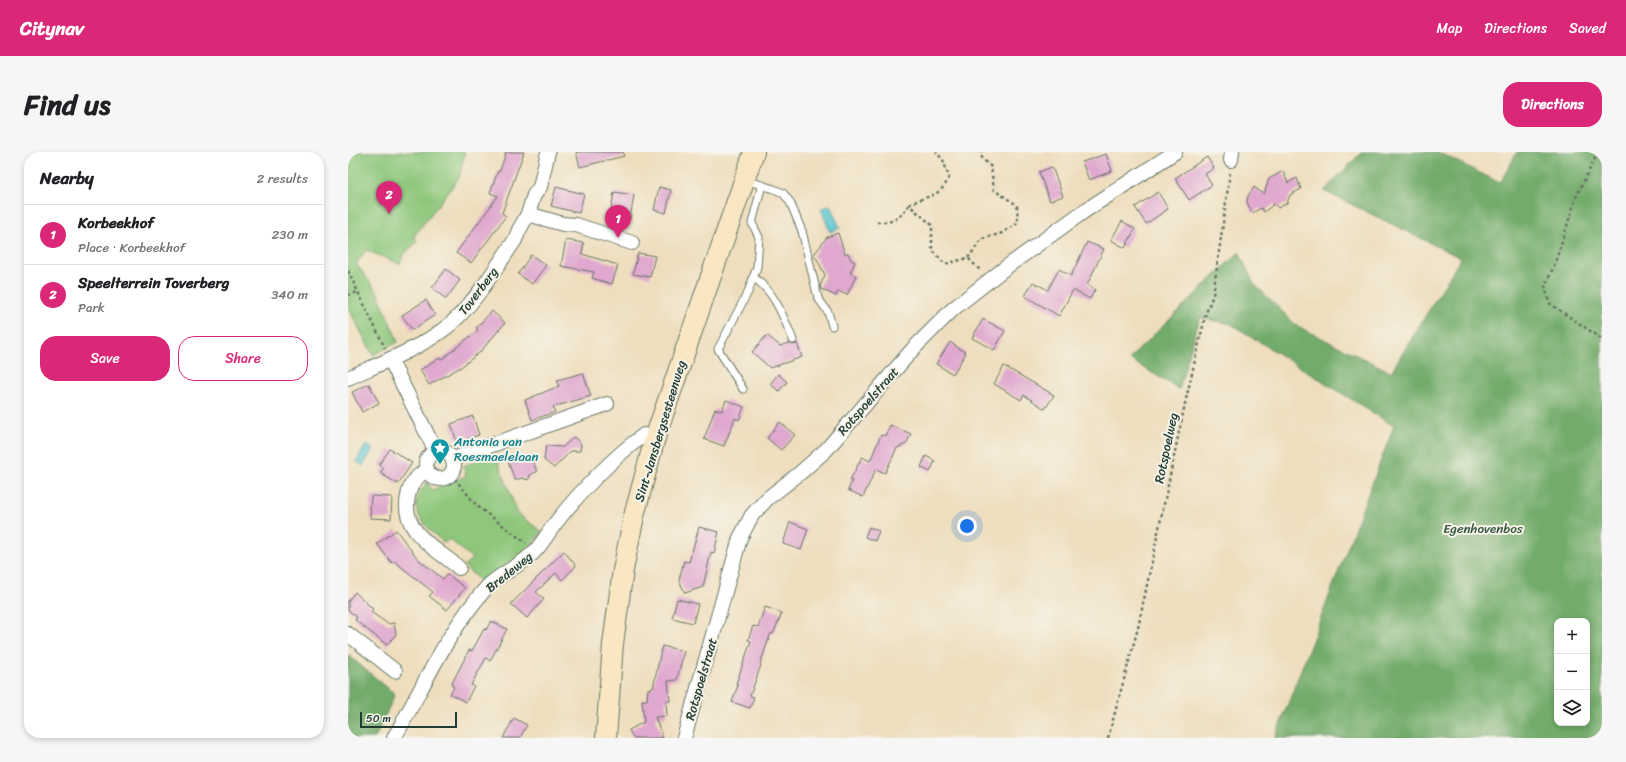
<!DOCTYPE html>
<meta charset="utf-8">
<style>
:root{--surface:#fff;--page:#f6f6f6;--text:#202124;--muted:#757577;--line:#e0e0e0;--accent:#db2777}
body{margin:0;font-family:Sriracha,sans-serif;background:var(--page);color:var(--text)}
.controls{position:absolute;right:12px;bottom:12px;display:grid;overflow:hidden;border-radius:8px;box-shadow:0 2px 6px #0003}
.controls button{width:36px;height:36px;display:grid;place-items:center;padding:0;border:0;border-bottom:1px solid var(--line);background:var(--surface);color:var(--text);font:20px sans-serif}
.scale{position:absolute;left:12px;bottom:10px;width:97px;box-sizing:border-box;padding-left:4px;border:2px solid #1f3d34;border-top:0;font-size:11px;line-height:14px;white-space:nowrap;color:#1f3d34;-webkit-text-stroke:3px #f7f3e8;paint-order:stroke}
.you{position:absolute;left:619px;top:374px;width:14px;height:14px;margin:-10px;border:3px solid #fff;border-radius:50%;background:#1a73e8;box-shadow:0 0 0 6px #1a73e833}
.badge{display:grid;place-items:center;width:26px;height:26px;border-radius:50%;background:var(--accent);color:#fff;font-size:13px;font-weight:700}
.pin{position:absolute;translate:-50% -33px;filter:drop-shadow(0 1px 2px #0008)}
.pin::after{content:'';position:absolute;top:21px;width:14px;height:12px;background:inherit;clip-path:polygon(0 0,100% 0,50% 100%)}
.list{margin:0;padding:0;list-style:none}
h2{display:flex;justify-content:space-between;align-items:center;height:52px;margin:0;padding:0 16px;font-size:17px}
h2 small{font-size:13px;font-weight:400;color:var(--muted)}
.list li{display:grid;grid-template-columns:26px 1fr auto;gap:12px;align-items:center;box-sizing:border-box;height:60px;padding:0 16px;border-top:1px solid var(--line)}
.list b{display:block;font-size:15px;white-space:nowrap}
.list p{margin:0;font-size:13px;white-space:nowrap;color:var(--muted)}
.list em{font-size:13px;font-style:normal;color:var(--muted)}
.actions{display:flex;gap:8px;padding:12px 16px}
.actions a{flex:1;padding:9px 0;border:1px solid var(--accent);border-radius:16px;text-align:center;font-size:14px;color:var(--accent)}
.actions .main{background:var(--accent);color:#fff}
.icon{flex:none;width:22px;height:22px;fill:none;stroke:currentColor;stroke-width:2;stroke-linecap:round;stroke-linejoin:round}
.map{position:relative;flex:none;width:1254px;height:586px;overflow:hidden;border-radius:16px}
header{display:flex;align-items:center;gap:24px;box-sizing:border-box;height:56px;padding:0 20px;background:var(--accent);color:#fff}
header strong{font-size:19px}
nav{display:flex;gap:22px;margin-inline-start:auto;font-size:14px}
.intro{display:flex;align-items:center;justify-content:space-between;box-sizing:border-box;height:96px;padding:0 24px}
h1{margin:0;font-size:28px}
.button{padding:10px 18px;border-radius:16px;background:var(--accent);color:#fff;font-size:14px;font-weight:700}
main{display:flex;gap:24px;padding:0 24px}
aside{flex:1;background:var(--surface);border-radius:16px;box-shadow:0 2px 6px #0003}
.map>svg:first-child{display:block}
.green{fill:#8ec77b;stroke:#568258}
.forest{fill:#72ac6b;stroke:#487450;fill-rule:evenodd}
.water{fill:#58c5cf;stroke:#3c8182}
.building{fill:#e0a8cf}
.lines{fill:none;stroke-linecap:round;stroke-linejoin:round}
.lane-casing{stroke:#677564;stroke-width:9}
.street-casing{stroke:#677564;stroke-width:16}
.secondary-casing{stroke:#677564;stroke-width:22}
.path{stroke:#677564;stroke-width:2.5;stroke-dasharray:3 3;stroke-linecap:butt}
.lane{stroke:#fff;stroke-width:7}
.street{stroke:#fff;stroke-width:14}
.secondary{stroke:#f9e7c3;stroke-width:20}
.labels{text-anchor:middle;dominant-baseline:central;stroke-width:4;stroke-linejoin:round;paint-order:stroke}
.street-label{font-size:13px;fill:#1f3d34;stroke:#f7f3e8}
.culture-label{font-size:13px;fill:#0d838f;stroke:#f7f3e8;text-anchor:start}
.park-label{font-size:13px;fill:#355942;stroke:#f7f3e8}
</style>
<header>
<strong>Citynav</strong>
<nav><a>Map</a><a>Directions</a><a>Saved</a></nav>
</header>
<div class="intro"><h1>Find us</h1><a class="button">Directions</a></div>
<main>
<aside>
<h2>Nearby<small>2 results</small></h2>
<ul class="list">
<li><span class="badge">1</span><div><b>Korbeekhof</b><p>Place · Korbeekhof</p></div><em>230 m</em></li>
<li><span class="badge">2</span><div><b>Speelterrein Toverberg</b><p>Park</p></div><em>340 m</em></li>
</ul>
<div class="actions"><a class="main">Save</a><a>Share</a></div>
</aside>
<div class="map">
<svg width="1254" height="586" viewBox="0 0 1254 586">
<rect width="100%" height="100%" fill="#f7f3e8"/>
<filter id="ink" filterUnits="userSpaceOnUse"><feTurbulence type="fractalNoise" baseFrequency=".025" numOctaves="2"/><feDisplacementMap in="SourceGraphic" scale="8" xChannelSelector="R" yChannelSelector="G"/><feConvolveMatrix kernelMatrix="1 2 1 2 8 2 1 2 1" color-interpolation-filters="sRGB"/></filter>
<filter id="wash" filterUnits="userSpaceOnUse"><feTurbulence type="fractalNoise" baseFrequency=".012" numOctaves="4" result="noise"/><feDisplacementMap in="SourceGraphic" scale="16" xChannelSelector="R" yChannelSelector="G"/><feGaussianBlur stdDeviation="0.9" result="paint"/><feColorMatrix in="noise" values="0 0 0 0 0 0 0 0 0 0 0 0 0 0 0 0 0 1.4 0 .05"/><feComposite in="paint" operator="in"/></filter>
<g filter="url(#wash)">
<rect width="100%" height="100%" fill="#eedebe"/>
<g class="green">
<path d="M0,0H117L111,26L66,84L69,90L55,103L52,112L18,98L8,112L29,139L50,190L25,203L0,155Z"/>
<path d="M147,302L170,362L194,380L169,408L137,433L116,414L124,406L101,387L97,391C84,381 65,365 69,347C70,341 76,335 79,330L84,338L118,324L115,314Z"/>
</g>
<g class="forest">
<path d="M1014,0H1090L1152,31L1169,0H1254V586H927L1046,274L883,172L852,166L831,237L781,207L891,100L906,132L949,174L1043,220L1113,106L976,39ZM1209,469H1239V571H1209Z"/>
<path d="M0,503L47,542L27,586H0Z"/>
</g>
<g class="water">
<path d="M482,53L492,76L482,80L473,57Z"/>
<path d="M18,293L25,297L15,314L8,309Z"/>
</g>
<g id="blocks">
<g class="building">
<path d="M158,0H176L154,61L158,64L123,111L108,101L150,44L142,41L150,19H152Z"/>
<path d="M228,0H275L276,4L232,15Z"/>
<path d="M758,2L764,19L741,28L734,10Z"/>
<path d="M859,5L866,16L857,22L864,33L841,48L827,26Z"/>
<path d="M704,15L715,44L702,49L691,20Z"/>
<path d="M935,19L940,31L949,26L953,37L942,43L939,51L930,56L926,52L916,60L913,56L904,61L899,50L900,44L906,35L916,42L921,27Z"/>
<path d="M208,35L236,42L231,61L203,54Z"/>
<path d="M311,35L323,38L318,61L306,58Z"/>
<path d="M266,40L286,43L282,67L262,64Z"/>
<path d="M810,40L820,57L798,72L787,55Z"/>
<path d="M774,69L787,77L777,96L763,88Z"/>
<path d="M490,81L497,102L500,101L503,108L507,110L502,121L508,124L499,143L490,139L488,144L473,137L472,134L477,123L469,107L465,104L479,85Z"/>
<path d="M218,88L236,91L234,102L270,113L264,132L244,126L246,120L213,114Z"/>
<path d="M739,90L756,97L739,133L747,138L742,147L725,138L711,164L677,144L685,130L700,138L711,117L723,124Z"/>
<path d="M290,101L307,104L302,125L285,122Z"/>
<path d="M183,103L198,113L184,132L170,122Z"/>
<path d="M98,117L112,128L98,147L84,136Z"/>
<path d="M78,148L87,163L64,178L54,163Z"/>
<path d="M144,159L157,171L132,200L113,215L81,233L72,218L92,206L93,208L130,178L128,176Z"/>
<path d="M635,167L657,179L646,198L624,186Z"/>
<path d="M419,183L432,194L441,191L447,193L449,191L454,205L422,216L404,200Z"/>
<path d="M602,190L618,201L605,222L588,212Z"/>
<path d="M656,214L706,243L697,257L676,243L673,248L646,232Z"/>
<path d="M235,221L243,244L205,255L207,260L184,268L177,248L211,234L209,228Z"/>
<path d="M430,222L439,230L431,239L422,232Z"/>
<path d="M21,232L31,251L14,260L4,240Z"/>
<path d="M378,248L396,255L391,268L387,266L376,294L356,287L367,257L374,259Z"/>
<path d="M125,264L131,283L109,290L103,272Z"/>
<path d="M432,270L447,283L433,298L419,286Z"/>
<path d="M542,273L563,282L558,292L549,296L537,321L528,317L515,345L500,338L504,329L502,328L514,305L522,309L533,283L537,284Z"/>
<path d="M226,285L233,292L232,299H223L206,316L196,308L198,294L215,295Z"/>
<path d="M42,297L64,311L50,332L32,321L36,316L31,313Z"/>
<path d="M182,303L189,320L183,322L180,328L174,326L167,328L160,310Z"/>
<path d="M578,304L587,309L582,320L573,315Z"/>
<path d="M23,344L44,345L43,367L22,366Z"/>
<path d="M442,370L460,377L453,398L435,392Z"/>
<path d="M351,375L371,380L366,401L363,400L355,435L337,441L331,428L336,409L341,410Z"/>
<path d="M521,375L531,379L527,389L517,385Z"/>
<path d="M48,378L70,407L95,427L99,422L117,436L99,458L81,444L85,440L46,409L44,411L29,392Z"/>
<path d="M216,399L228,414L214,428L208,421L188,440L196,447L179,466L163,452Z"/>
<path d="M7,440L25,457L23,460L40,472L46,471L48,482L39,493L7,468L9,465L0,458V449Z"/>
<path d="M329,447L350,452L345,471L324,466Z"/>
<path d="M417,455L434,461L425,482L423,481L412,512L413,513L402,544L406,545L402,556L384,550L390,533L388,532L403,489L400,488L405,474L410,475Z"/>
<path d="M143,469L159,477L142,509L138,506L123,533L126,534L118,550L102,542L106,535L103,533L121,498L124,499L136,477L138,478Z"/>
<path d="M314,494L336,499L329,528L320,529L322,549H318L319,564L307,565L315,586H285L281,578L296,570L294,548H299L300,537L305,536Z"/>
<path d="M166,566L179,573L172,586H155Z"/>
</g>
</g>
</g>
<g filter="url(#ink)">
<use href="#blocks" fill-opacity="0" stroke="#677564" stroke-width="1"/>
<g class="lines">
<g class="lane-casing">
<g id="lane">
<path d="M397,28L426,37L435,41L442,50L454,79L470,146L480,160L484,174"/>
<path d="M405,125C427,140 435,164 445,188"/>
<path d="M395,237L370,197L400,140L409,115L411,85L404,71L414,33"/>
</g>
</g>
<g class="street-casing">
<g id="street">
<path d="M883,8L884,0"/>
<path d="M180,62L215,72L228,73L284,91"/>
<path d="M42,207L88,300"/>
<path d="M0,226C35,210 82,193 109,166C132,143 149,114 167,88L171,78L180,62L186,43L192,35L200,0"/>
<circle cx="92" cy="313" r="14"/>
<path d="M105,309L113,304L259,252"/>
<path d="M79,318C68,324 62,332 60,344C52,380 88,396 111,416"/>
<path d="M0,482L47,519"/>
<path d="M46,586C76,534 99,479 140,434C154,420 175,413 188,398C195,390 200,381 206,373C228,344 266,304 296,283L307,286"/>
<path d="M336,586L392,386L404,363L420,346L452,321L478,298L565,197L605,157L657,116L735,60L827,0"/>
</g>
</g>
<g class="secondary-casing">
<path id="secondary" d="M258,586L265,492L275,418L286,364L307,286L406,0"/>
</g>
<g class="path">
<path d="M1250,0L1229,43L1206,114L1197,134L1201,151L1254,187"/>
<path d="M561,53C579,42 592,47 601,25L595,8L588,0"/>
<path d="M529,70C547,71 551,66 561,53L584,73V98L597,112L620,106L633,119"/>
<path d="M620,106L634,87L654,81L670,71L669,53L646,38L643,15L634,6L633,0"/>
<path d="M0,119L37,196"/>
<path d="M0,143L10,140"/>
<path d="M103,322L129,354L178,391"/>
<path d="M760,586L790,476L838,247L858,161L865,143L882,21"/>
</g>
<use href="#lane" class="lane"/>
<use href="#street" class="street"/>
<use href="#secondary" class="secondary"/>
</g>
</g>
<defs>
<g id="sight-pin" transform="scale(1)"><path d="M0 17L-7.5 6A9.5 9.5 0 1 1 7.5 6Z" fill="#0f9aa8" stroke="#f7f3e8"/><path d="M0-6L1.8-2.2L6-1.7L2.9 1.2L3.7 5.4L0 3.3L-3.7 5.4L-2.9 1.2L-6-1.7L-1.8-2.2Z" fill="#fff"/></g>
</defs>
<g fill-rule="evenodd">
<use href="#sight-pin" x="92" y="296"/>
</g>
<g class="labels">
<g class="street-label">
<text transform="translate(130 139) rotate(-53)">Toverberg</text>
<text transform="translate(520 249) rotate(-49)">Rotspoelstraat</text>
<text transform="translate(312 279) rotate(-73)">Sint-Jansbergsesteenweg</text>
<text transform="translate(818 296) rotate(-78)">Rotspoelweg</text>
<text transform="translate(161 420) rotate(-39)">Bredeweg</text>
<text transform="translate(353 527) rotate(-74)">Rotspoelstraat</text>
</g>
<g class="culture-label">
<text x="106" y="289">Antonia van<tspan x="106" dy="15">Roesmaelelaan</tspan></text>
</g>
<g class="park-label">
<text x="1135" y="376">Egenhovenbos</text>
</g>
</g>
</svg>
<div class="controls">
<button>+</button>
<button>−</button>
<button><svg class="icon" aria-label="layers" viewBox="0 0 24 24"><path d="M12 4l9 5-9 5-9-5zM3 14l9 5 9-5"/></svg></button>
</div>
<div class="scale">50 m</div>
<div class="you"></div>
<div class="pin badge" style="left:270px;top:86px">1</div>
<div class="pin badge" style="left:41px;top:62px">2</div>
</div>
</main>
